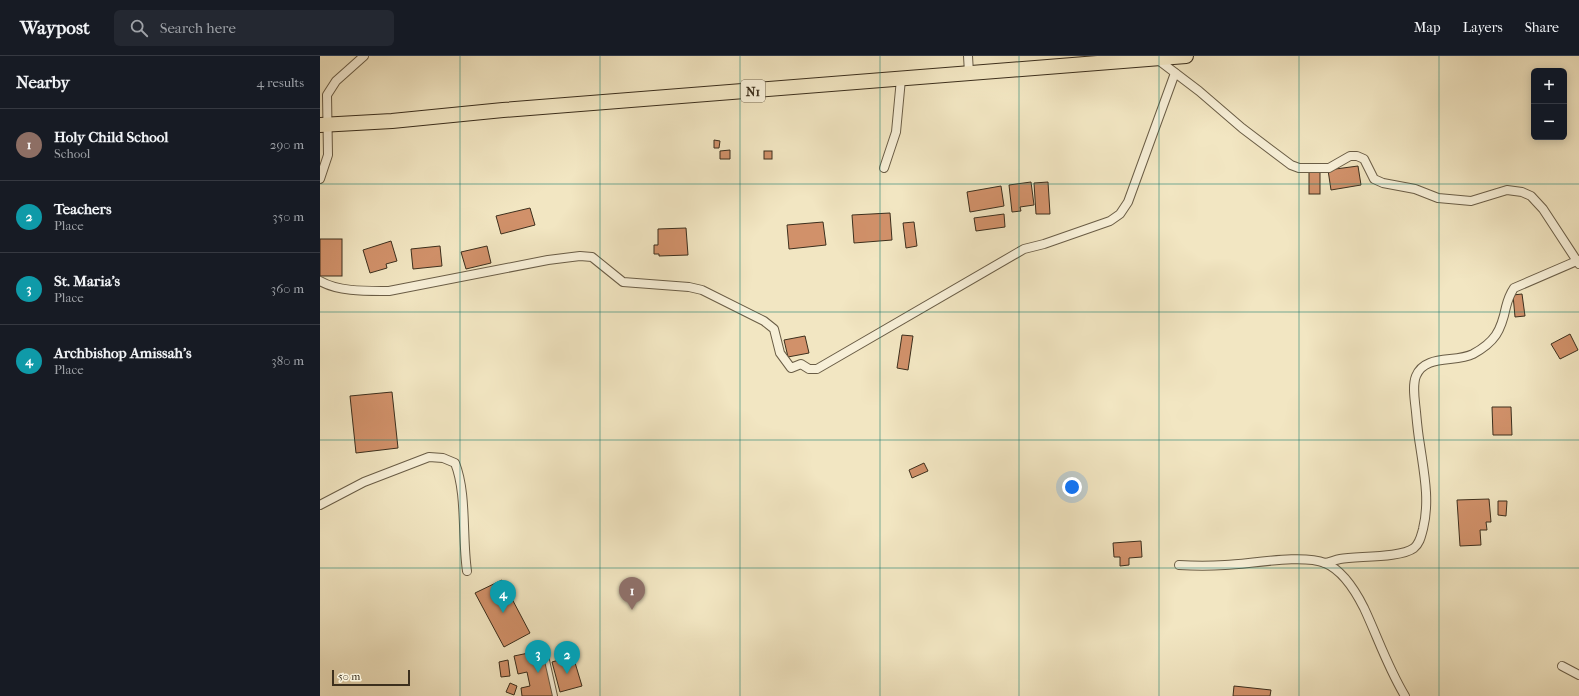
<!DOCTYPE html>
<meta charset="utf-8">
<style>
:root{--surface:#171b24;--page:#242831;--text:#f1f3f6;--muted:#9ea1a6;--line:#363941;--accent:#db2777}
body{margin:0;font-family:"IM FELL French Canon",serif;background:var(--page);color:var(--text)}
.controls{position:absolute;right:12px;top:12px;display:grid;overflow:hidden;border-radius:6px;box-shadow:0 2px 10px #0003}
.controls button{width:36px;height:36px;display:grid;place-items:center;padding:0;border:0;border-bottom:1px solid var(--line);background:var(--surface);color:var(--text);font:20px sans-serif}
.scale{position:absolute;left:12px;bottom:10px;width:78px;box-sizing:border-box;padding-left:4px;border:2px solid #3c2f1d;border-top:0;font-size:11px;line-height:14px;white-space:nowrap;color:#3c2f1d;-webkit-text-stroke:3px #f7efd7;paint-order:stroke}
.you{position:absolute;left:752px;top:431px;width:14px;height:14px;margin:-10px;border:3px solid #fff;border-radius:50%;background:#1a73e8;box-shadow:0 0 0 6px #1a73e833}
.badge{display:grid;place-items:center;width:26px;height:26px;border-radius:50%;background:var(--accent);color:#fff;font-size:13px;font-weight:700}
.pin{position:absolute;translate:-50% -33px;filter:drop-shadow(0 1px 2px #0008)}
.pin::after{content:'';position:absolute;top:21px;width:14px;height:12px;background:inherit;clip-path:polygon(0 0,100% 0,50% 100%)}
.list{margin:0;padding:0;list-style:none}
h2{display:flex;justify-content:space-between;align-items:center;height:52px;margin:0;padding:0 16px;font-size:17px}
h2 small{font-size:13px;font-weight:400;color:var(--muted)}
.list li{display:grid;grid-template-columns:26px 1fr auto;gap:12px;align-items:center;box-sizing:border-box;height:72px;padding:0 16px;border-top:1px solid var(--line)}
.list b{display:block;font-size:15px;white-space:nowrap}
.list p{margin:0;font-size:13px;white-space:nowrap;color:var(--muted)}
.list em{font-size:13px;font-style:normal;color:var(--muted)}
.icon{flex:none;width:22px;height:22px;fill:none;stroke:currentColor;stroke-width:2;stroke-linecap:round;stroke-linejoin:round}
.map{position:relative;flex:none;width:1259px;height:640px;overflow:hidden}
header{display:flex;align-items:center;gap:24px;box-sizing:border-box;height:56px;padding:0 20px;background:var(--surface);border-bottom:1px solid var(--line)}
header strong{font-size:19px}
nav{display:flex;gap:22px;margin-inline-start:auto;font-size:14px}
.search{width:280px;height:36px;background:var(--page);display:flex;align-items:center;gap:10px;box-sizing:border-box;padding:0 14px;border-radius:6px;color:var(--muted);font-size:15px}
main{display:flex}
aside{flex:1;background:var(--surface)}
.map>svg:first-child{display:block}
.building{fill:#d1916a;stroke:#3c2f1d}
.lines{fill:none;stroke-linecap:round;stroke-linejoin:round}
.service-casing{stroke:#6a5d46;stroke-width:6}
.minor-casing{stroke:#6a5d46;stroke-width:10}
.trunk-casing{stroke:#3c2f1d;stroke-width:16}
.service{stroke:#f7efd7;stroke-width:4}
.minor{stroke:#f7efd7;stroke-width:8}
.trunk{stroke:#f2e6c2;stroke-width:14}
.grid{fill:none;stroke:#0f766e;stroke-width:1;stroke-opacity:0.55}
.labels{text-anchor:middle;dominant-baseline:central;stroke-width:3;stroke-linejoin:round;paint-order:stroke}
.shield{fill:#f7efd7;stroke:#746955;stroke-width:1}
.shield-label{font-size:13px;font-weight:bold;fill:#3c2f1d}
</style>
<header>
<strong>Waypost</strong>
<div class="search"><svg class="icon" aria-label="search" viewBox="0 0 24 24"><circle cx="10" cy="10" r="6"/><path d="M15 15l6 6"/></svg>Search here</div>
<nav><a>Map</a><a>Layers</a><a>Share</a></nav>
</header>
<main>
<aside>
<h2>Nearby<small>4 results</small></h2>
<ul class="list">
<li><span class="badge" style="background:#8d6e63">1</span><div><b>Holy Child School</b><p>School</p></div><em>290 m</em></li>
<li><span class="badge" style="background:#0f9aa8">2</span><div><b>Teachers</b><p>Place</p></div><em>350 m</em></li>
<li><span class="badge" style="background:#0f9aa8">3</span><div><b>St. Maria's</b><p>Place</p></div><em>360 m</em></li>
<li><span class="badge" style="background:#0f9aa8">4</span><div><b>Archbishop Amissah's</b><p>Place</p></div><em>380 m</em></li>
</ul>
</aside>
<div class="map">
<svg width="1259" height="640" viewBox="0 0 1259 640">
<rect width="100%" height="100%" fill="#f2e6c2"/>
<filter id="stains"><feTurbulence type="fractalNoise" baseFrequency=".005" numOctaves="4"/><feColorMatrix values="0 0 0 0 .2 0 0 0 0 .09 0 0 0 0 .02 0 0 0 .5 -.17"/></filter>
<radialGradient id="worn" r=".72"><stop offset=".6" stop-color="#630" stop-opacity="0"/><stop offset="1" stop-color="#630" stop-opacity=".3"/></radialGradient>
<g class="building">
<path d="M394,84L400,85L399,92H394Z"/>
<path d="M410,94V103H400V95Z"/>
<rect x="444" y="95" width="8" height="8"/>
<path d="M1038,110L1041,129L1011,134L1008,114Z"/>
<rect x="989" y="116" width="11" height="22"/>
<path d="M711,126L714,149L700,151L701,155L692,156L689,129Z"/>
<path d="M728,126L730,158H716L714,127Z"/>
<path d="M681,130L684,150L650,156L647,136Z"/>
<path d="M210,152L215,169L181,178L176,160Z"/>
<path d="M570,157L572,184L534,187L532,159Z"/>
<path d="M684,158L685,171L656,175L654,162Z"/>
<path d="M503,166L506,189L469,193L467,169Z"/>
<path d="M594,166L597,190L586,192L583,167Z"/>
<path d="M366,172L368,199L339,200V198H334V189H338V173Z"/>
<rect x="0" y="183" width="22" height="37"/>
<path d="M71,185L77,205L66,208L67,212L50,217L43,194Z"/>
<path d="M120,190L122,210L93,213L91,193Z"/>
<path d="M167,190L171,207L146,213L141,196Z"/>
<path d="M1202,238L1205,260L1195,261L1193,239Z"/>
<path d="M1250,278L1258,294L1240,303L1231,288Z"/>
<path d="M582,279L593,280L588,314L577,312Z"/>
<path d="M485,280L489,297L468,301L464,284Z"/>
<path d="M72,336L78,392L36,397L30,340Z"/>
<path d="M1172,351H1191L1192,379H1173Z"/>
<path d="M604,407L608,415L592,422L589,414Z"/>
<path d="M1169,443L1171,466H1166L1167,474H1160L1161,489L1140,490L1137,444Z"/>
<path d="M1178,445H1187L1186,460L1178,459Z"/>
<path d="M821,485L822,501L809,502V509L800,510V501H794L793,487Z"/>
<path d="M182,524L210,577L184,591L155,537Z"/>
<path d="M223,594L233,640H202L201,632L210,630L207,616L198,618L194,600Z"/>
<path d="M253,600L262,630L240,636L232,606Z"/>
<path d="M188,604L190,620L181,621L179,606Z"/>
<path d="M190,627L197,630L194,639L186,636Z"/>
<path d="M914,630L951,634L950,640H913Z"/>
</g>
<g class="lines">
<g class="service-casing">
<path id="service" d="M224,591L235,640"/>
</g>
<g class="minor-casing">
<g id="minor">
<path d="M648,0L649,17"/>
<path d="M837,3L879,35L922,72L971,109L979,112H1009L1030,100H1037L1044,103L1054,123L1063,127L1095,133L1118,142L1151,145L1187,134L1202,136L1211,140L1223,153L1259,208"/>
<path d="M564,112L576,76L581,23"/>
<path d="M0,123L8,99L7,39L16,25L44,0"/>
<path d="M0,225C19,236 47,235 69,235L228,204L260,200L272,201L303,226L369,231L382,234L444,265L454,273L460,297L471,312L481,308L489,313H497L704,193L724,188L790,165L800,158L808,146L855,17"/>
<path d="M0,449L44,426L109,401L123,402L135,407C147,437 142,481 147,515"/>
<path d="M1005,507C1010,506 1015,504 1020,503C1037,500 1081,502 1094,492C1100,487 1101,480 1103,473C1110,445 1104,417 1100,389C1098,378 1097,367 1096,356C1095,345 1092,330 1096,320C1105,298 1135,307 1153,298C1175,286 1181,275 1186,251C1188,243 1190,238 1194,232L1259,204"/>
<path d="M859,509C875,510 890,510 905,509C930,508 982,498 1005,507C1022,514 1036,536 1044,552C1058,582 1068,612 1085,640"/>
<path d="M1242,610L1259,619"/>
</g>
</g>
<g class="trunk-casing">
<path id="trunk" d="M0,69L72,65L183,54L866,0"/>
</g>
<use href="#service" class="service"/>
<use href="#minor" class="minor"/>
<use href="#trunk" class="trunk"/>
</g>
<path class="grid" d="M140,0V640M280,0V640M420,0V640M560,0V640M699,0V640M839,0V640M979,0V640M1119,0V640M0,128H1259M0,256H1259M0,384H1259M0,512H1259"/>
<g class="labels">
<rect class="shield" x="421" y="24" width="24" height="22" rx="3"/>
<g class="shield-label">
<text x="433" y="35">N1</text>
</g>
</g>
<rect width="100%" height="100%" filter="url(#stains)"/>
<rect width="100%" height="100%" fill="url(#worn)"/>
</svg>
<div class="controls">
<button>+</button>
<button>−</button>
</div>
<div class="scale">50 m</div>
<div class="you"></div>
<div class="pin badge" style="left:312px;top:554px;background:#8d6e63">1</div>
<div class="pin badge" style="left:247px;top:618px;background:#0f9aa8">2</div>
<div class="pin badge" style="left:218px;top:617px;background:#0f9aa8">3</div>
<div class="pin badge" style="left:183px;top:557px;background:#0f9aa8">4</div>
</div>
</main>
